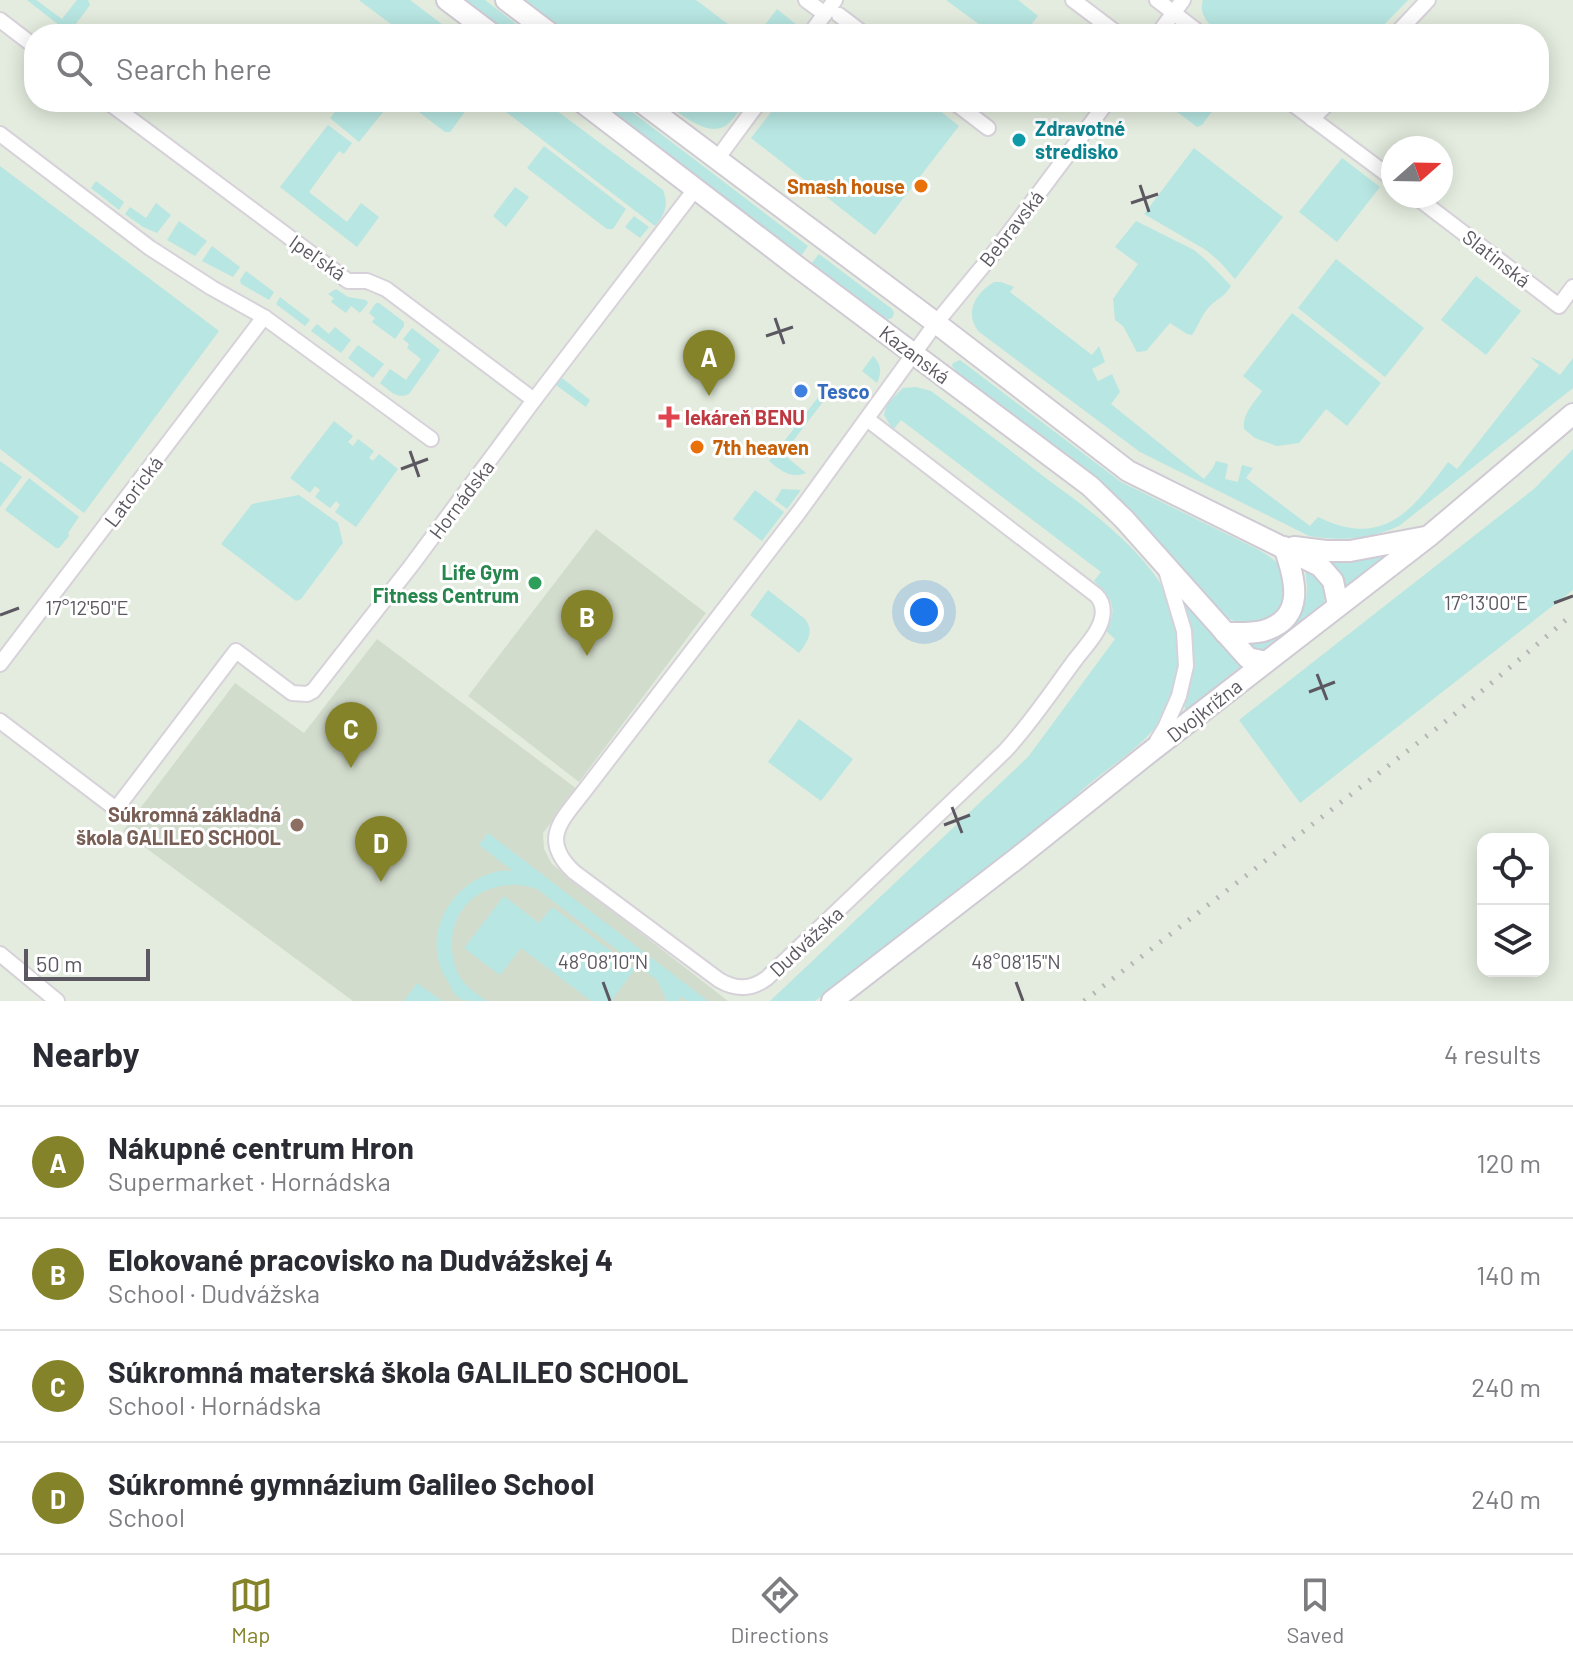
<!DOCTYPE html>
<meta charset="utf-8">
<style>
:root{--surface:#fff;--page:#f2f2f3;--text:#2b2b33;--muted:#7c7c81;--line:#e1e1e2;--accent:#858329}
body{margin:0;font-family:Barlow,sans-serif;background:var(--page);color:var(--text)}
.controls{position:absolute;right:24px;bottom:24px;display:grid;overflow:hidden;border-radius:16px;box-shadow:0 4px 20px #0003}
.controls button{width:72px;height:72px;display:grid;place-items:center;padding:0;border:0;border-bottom:2px solid var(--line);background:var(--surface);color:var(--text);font:40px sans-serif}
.compass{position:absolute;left:1381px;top:136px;width:72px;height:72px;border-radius:50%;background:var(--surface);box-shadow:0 4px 20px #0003;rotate:70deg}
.scale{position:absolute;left:24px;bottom:20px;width:126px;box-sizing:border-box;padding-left:8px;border:4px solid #5c5861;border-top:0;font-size:22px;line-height:28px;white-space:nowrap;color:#5c5861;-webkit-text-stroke:6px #fff;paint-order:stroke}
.you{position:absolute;left:924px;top:612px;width:28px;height:28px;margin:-20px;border:6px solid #fff;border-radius:50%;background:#1a73e8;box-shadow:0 0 0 12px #1a73e833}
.badge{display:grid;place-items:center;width:52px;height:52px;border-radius:50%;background:var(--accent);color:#fff;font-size:26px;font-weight:700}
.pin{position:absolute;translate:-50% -66px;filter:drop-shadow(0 2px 4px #0008)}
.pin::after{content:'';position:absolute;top:42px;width:28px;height:24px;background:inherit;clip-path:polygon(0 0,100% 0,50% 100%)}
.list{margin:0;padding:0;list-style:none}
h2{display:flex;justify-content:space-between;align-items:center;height:104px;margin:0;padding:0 32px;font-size:34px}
h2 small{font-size:26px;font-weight:400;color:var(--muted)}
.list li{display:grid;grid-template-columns:52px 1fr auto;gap:24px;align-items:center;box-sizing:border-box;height:112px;padding:0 32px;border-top:2px solid var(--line)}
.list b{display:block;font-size:30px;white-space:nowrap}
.list p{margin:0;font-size:26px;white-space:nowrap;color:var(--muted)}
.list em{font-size:26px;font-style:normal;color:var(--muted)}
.icon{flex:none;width:44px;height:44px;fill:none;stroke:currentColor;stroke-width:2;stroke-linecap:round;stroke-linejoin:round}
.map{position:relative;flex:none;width:1573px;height:1001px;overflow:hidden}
.search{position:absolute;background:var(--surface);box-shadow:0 4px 20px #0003;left:24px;right:24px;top:24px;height:88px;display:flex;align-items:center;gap:20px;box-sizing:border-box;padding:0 28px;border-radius:32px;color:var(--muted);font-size:30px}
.sheet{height:552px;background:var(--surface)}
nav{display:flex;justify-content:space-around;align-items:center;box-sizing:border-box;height:112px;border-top:2px solid var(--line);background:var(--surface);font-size:22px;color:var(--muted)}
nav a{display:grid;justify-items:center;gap:4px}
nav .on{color:var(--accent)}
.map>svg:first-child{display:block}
.education{fill:#d2dccd}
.green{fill:#b8e6e2}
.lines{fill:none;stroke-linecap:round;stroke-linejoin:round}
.street-casing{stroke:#d7d2da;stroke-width:18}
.secondary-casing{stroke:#cfcad4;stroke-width:24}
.street{stroke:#fff;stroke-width:14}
.secondary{stroke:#fff;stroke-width:20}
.rail{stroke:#b6b5b6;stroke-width:5;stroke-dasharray:2 10;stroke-linecap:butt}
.ticks{fill:none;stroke:#5c5861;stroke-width:3}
.culture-dot{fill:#0f9aa8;stroke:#fff;stroke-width:3}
.food-dot{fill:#e8710a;stroke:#fff;stroke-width:3}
.shop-dot{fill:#3f7fe0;stroke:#fff;stroke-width:3}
.health-dot{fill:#e0444e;stroke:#fff;stroke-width:3}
.leisure-dot{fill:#2e9e5b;stroke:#fff;stroke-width:3}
.education-dot{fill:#8d6e63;stroke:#fff;stroke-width:3}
.labels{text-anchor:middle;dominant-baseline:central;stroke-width:6;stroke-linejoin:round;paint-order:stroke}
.culture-label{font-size:20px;font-weight:bold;fill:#0d838f;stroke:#fff;text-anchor:start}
.food-label{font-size:20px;font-weight:bold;fill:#c56008;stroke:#fff;text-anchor:end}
.street-label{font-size:20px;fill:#5c5861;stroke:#fff}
.shop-label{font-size:20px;font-weight:bold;fill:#366cbe;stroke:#fff;text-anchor:start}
.health-label{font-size:20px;font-weight:bold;fill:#be3a42;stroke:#fff;text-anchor:start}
.leisure-label{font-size:20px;font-weight:bold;fill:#27864d;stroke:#fff;text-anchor:end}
.education-label{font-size:20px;font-weight:bold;fill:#785e54;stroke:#fff;text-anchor:end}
.ticks-label{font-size:20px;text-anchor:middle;fill:#5c5861;stroke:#fff;stroke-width:6;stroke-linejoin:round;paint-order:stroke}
</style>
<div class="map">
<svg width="1573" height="1001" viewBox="0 0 1573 1001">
<rect width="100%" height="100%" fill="#e3ecde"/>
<g class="education">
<path d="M596,529L706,613L579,782L468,696Z"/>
<path d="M377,639L577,789L543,833L544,849L552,864L728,1001H353L123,831L235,683L304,733Z"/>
</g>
<g class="green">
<path d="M27,0H36L62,19L77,0H88L90,5L69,33Z"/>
<path d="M359,0H410L455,34H404Z"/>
<path d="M465,0H485L529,34H509Z"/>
<path d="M517,0H696L741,34H561Z"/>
<path d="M946,0H1018L1038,16L1024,34H992Z"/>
<path d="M1203,0H1408L1375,34H1254L1247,29L1244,34C1237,34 1228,35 1223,33C1209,27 1198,14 1203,0Z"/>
<path d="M777,9L797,25L800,31L797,34H758Z"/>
<path d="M343,102H391L359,142L330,118Z"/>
<path d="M406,102H472L450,132H445Z"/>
<path d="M493,102H545L663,190C669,205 665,214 655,226Z"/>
<path d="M598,102H619L808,246L801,256Z"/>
<path d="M664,102H745C740,109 735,117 729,123C710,141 680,113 664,102Z"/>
<path d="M779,102H929L959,126L875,235L751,138Z"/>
<path d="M1164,102H1219L1202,125L1197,127Z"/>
<path d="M328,125L352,143L344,154L339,151L309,192L347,222L361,203L379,217L357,247L280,187Z"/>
<path d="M544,146L626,209L613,229H607L527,168Z"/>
<path d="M1194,148L1283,217L1235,279L1220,262L1206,250L1144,214Z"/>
<path d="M1342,158L1380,187L1337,242L1299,212Z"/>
<path d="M0,166L219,331L84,513L0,449Z"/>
<path d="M96,181L124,202L119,210L91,188Z"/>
<path d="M515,187L529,197L506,227L493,216Z"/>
<path d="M156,203L171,215L157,233L143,227L125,214L130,207L146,218Z"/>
<path d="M634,216L649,227L640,238L625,227Z"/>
<path d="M179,221L207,241L195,256L167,240Z"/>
<path d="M1136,221L1194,250L1208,262L1231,286C1223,298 1220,297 1211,305C1202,313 1199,325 1192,335L1187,334L1170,323L1146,351L1137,352L1123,326L1115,320L1113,299L1138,264L1115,247Z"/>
<path d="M212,246L240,267L233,277L202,261Z"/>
<path d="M819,254L892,309L894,313L892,318L886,320L811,264Z"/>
<path d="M1336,259L1424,328L1385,377L1298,308Z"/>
<path d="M246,271L274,292L269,300L241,284L240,280Z"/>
<path d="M1476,276L1521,311L1486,355L1441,320Z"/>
<path d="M994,282H1001L1014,287L1010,292L1092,355L1099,346L1105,362L1092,369L1098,381L1112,374L1120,392L1111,404L1204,479L1213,468L1216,461L1228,464L1225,479L1238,482L1242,465L1253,468L1246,478L1310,526L1318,517C1383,549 1412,511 1448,462L1457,469L1539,365L1530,357L1540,361L1560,375L1573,358V388L1399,526C1367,540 1343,541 1309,536L1140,452L978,331C964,311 976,293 994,282Z"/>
<path d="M336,289L348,297L366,300L368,303L360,313L351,306L346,313L331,302L334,298L328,294Z"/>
<path d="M280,297L310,320L305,326L276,304Z"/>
<path d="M376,303H379L404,322V326L395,339L372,322L375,318L369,313Z"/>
<path d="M1292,313L1381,383L1347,426L1326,409L1299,443L1277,446L1255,438L1244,429C1242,414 1254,403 1262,391L1243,376Z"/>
<path d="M317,324L329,334L335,327L351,340L341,353L311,331Z"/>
<path d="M412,328L440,350L409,394C397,400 389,390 380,383L390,369L406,380L421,359L407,348L409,344L403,339Z"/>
<path d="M358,345L384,364L373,378L348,358Z"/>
<path d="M873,356C881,363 882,373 877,383L862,371Z"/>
<path d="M960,360L1121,482L1259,550C1267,555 1278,561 1283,570C1294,592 1277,621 1253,623C1242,625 1232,621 1223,615L1116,495L958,374L952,366L953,363Z"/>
<path d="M562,378L590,400L586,407L556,385Z"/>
<path d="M826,387L832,390L783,454L806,473C791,479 781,471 769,461Z"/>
<path d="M916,387L931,391C970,420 1009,449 1047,479C1088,509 1130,539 1159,581C1182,614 1187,674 1168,709C1151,741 1116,762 1089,784C1078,793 1068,804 1058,814L815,1001H770L1028,757L1115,639L1106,631C1118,608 1113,599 1094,581L1101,572L901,420L893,430L884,415L887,404L903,388Z"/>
<path d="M334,421L353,436L348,442L353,446L358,439L374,451L369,458L373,461L379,454L398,469L356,527L335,512L340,505L336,501L330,508L315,497L320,490L315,486L310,493L290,478Z"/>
<path d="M1573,449V590L1300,803L1239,720L1534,489Z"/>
<path d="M0,461L22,477L0,507Z"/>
<path d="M29,478L79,517L68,533L69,536L59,548H56L5,510Z"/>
<path d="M782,489L801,490L787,509L775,500Z"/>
<path d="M755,490L784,512L762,541L733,519Z"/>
<path d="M299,495L338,523L343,543L301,599L296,601L221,544L252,504Z"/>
<path d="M1382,554V559L1348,585L1343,586L1327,558Z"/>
<path d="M1306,569C1321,574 1328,587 1324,603L1261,653L1243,644C1274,643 1306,625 1307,590C1307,584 1306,577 1305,570Z"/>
<path d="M768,590L805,619C815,632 807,642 799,653L750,615Z"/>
<path d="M1186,607L1191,608L1241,663V666L1187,709H1185L1184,705C1194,669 1197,647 1184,611Z"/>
<path d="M799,719L853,759L821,801L768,762Z"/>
<path d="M488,833L708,1001H687L680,996V1001H667L657,980L537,889C529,887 520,884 512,885C477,886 452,909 452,945C452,957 455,971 462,980C469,989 478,995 487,1001C479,1001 469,1001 462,1000C454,996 451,987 447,980C420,938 449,884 495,872C500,870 507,871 513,871L479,845Z"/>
<path d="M504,896L539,923L552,907L635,969L611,1001H591L521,948L500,975L464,948Z"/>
<path d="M417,983L442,1001H404Z"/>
</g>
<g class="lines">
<g class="street-casing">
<g id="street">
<path d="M806,0L825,14"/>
<path d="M1073,0L1118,34"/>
<path d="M1157,0L1201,34"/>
<path d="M839,15L864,34"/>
<path d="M0,20L34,46"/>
<path d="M810,34L835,0"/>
<path d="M1158,34L1183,0"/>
<path d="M1396,34L1428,0"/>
<path d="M108,102L348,281H367L386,289L534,400"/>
<path d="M954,102L988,128"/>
<path d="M1290,102L1393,179"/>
<path d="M1312,119L1329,102"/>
<path d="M0,134L150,248L212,288L264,317L431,439"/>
<path d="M717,159L759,102"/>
<path d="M1415,196L1559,306L1573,287"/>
<path d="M867,419L1096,595C1102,601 1104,609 1102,618C1099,633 1084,648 1075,660C1052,691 1031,723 1005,751L767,978C751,990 736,990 719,980L574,872C539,839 562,820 585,790L799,512L936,323L997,249L1107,102"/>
<path d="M0,664L264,317"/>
<path d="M0,721L116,809L236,651L292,693L307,694L313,691L411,566L534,400L696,188"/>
<path d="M1157,741L1165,728L1179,696L1186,666L1184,631L1165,567"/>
<path d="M0,954L57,1001"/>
</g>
</g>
<g class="secondary-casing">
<g id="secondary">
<path d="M447,0L492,34"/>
<path d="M506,0L551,34"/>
<path d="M582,102L799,268L1090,486L1124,519L1248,658L1266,662"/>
<path d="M641,102L936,323L1128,471L1320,566L1333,581L1338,605"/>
<path d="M1294,547L1326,551H1350L1425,537"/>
<path d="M1225,633C1237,633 1251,634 1263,631C1307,618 1295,578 1284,547"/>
<path d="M832,1001L1016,859L1150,752L1429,536L1573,414"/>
</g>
</g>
<use href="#street" class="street"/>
<use href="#secondary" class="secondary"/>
<path class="rail" d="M1084,1001L1450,718L1573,614"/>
</g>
<path class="ticks" d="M1140,185L1149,212M1131,203L1158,194M775,318L784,344M766,336L793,327M410,451L419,477M401,469L428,459M1554,603L1573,596M0,615L19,608M1317,674L1327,700M1309,692L1335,682M952,807L962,833M944,825L970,815M603,982L610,1001M1016,982L1023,1001"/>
<circle class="culture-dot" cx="1019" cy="140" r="8"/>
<g class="food-dot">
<circle cx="921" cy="186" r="8"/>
<circle cx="697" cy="447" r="8"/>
</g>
<circle class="shop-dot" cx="801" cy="391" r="8"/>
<path class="health-dot" d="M665 405h8v8h8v8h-8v8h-8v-8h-8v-8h8z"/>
<circle class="leisure-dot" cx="535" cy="583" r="8"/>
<circle class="education-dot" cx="297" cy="825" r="8"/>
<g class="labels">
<g class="culture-label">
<text x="1035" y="128">Zdravotné<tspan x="1035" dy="23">stredisko</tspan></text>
</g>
<g class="food-label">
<text x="905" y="186">Smash house</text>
<text x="713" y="447" text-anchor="start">7th heaven</text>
</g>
<g class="street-label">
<text transform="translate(1011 228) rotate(-52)">Bebravská</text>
<text transform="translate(318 257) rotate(35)">Ipeľská</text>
<text transform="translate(1497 258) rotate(38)">Slatinská</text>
<text transform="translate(915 354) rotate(37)">Kazanská</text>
<text transform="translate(133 491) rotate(-53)">Latorická</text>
<text transform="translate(461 499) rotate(-53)">Hornádska</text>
<text transform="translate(1204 710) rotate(-38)">Dvojkrížna</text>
<text transform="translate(806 941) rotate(-43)">Dudvážska</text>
</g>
<g class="shop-label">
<text x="817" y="391">Tesco</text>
</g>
<g class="health-label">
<text x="685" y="417">lekáreň BENU</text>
</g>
<g class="leisure-label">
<text x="519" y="572">Life Gym<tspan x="519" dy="23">Fitness Centrum</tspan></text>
</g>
<g class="education-label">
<text x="281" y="814">Súkromná základná<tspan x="281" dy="23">škola GALILEO SCHOOL</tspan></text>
</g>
</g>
<g class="ticks-label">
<text x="1486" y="610">17°13'00"E</text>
<text x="87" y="615">17°12'50"E</text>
<text x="603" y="969">48°08'10"N</text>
<text x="1016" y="969">48°08'15"N</text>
</g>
</svg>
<div class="controls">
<button><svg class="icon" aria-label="locate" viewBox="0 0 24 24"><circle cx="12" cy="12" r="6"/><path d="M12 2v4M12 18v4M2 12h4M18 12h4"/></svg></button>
<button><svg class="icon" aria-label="layers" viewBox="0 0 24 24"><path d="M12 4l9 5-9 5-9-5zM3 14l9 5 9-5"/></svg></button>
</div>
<svg class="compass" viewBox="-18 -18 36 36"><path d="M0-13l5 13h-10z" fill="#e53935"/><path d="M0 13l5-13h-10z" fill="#7c7c81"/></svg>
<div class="scale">50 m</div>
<div class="you"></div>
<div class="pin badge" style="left:709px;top:396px">A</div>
<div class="pin badge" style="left:587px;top:656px">B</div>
<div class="pin badge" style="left:351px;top:768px">C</div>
<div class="pin badge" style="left:381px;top:882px">D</div>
<div class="search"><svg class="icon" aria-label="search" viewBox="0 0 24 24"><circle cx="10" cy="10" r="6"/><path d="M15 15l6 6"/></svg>Search here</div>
</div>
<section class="sheet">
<h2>Nearby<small>4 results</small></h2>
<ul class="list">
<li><span class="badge">A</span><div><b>Nákupné centrum Hron</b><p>Supermarket · Hornádska</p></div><em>120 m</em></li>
<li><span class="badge">B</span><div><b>Elokované pracovisko na Dudvážskej 4</b><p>School · Dudvážska</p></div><em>140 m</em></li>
<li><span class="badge">C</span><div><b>Súkromná materská škola GALILEO SCHOOL</b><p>School · Hornádska</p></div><em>240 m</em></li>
<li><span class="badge">D</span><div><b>Súkromné gymnázium Galileo School</b><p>School</p></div><em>240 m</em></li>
</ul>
</section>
<nav>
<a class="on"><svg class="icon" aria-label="map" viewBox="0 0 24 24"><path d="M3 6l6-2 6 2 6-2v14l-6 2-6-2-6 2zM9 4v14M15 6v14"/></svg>Map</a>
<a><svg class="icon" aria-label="directions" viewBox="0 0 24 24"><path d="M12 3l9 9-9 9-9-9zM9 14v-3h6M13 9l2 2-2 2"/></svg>Directions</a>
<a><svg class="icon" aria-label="saved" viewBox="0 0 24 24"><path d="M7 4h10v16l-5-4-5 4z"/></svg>Saved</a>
</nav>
